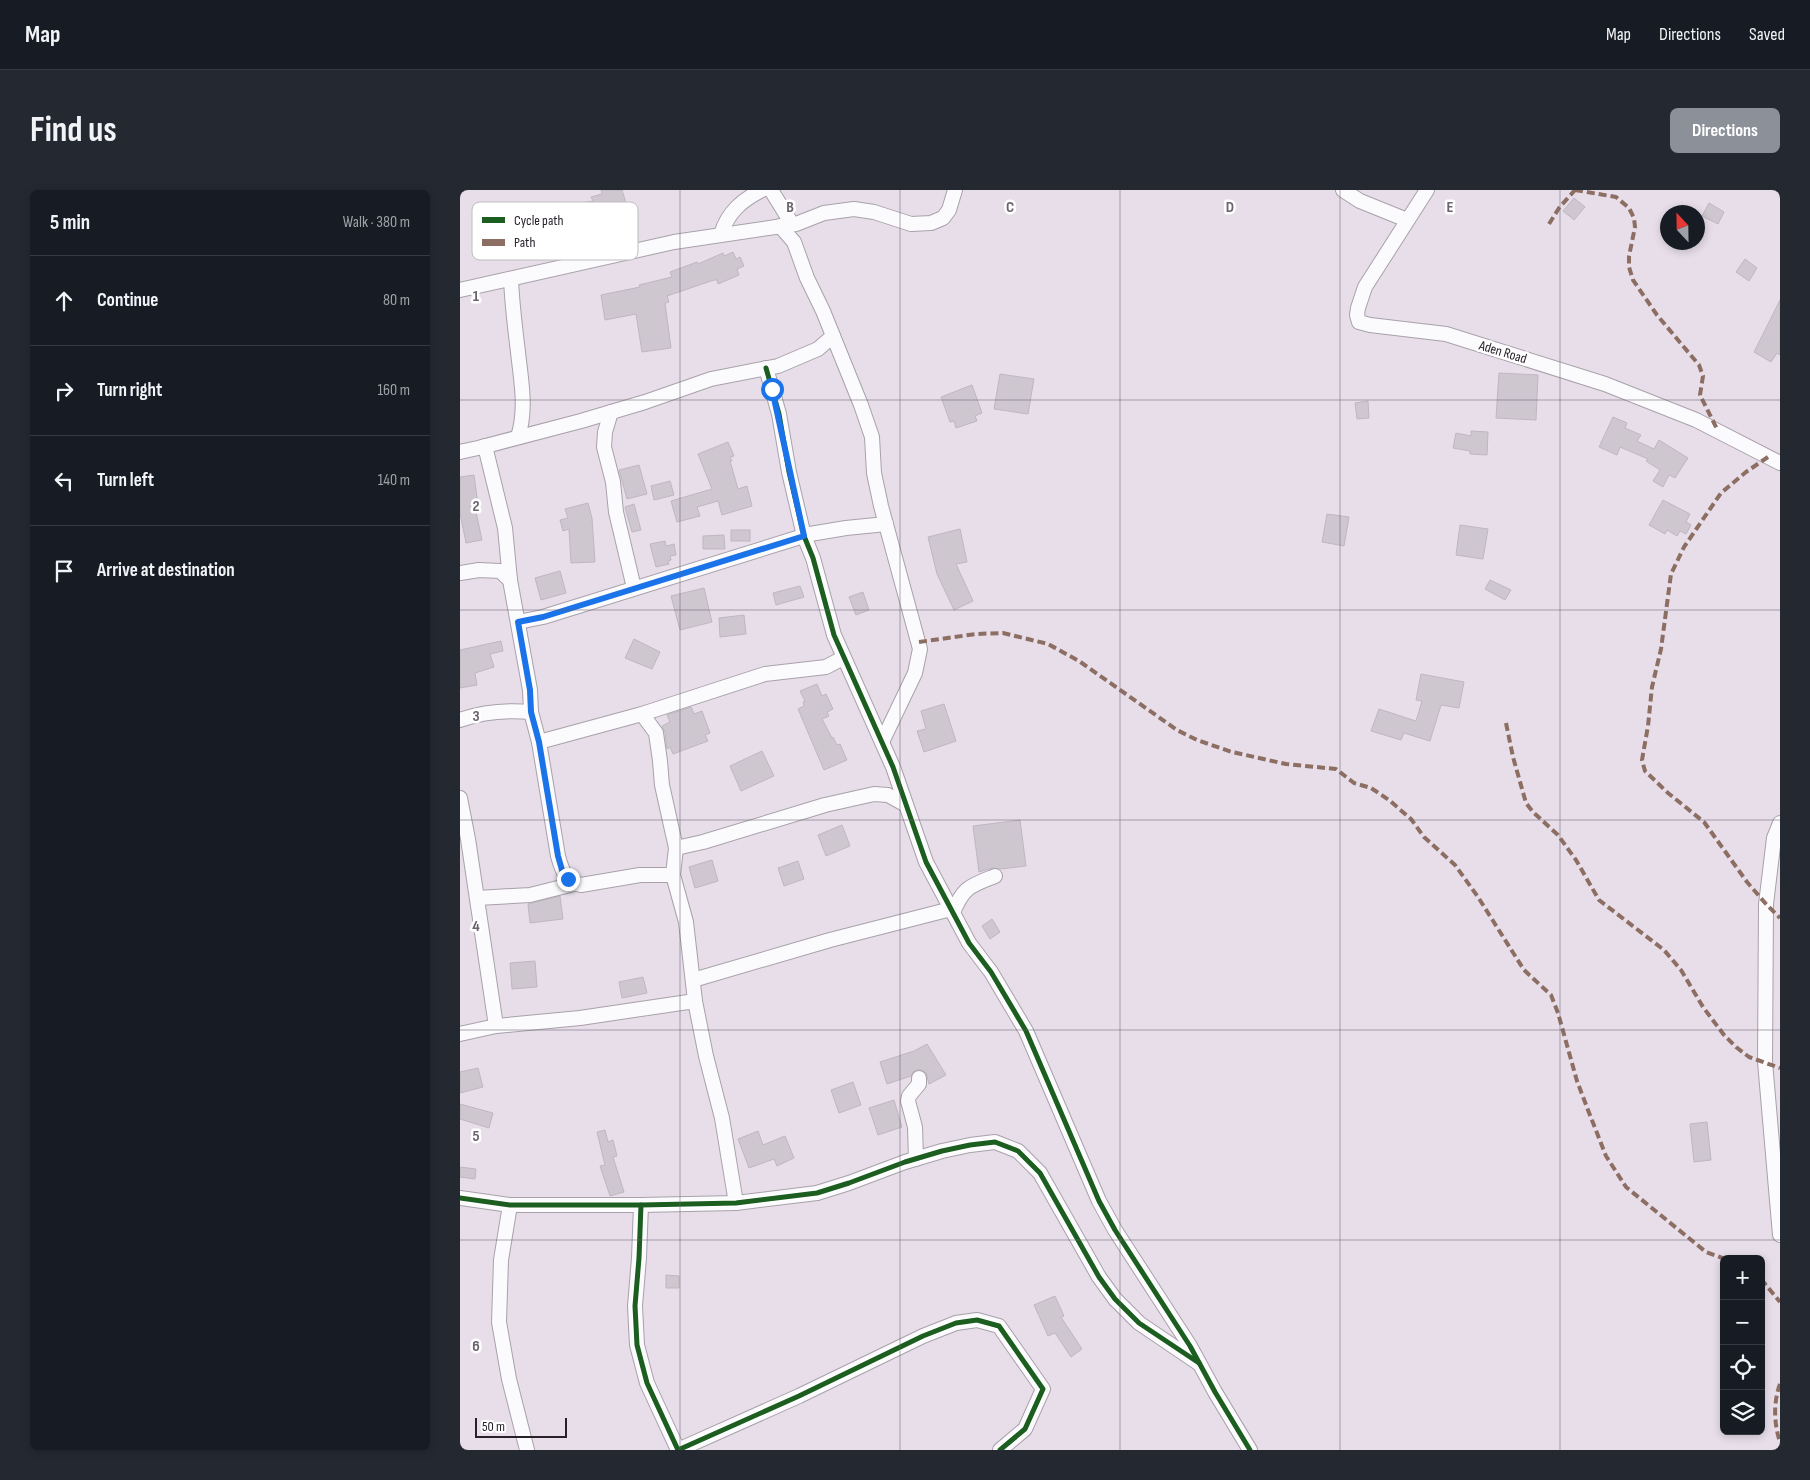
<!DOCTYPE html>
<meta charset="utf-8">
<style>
:root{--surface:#171b24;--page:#242831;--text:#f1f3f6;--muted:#9ea1a6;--line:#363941;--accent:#8c9099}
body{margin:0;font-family:"Sofia Sans Condensed",sans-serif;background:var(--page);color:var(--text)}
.controls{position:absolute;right:15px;bottom:15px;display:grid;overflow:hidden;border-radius:8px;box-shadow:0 2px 8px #0003}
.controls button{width:45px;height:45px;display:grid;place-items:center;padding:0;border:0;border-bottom:1px solid var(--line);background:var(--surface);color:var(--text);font:25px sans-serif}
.compass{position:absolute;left:1200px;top:15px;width:45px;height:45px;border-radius:50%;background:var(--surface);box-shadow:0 2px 8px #0003;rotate:338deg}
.scale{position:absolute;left:15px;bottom:12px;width:92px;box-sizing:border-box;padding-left:5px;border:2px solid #28212b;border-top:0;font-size:14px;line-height:18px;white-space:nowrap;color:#28212b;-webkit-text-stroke:4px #fff;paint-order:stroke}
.stop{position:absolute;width:15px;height:15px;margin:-11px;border:4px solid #1a73e8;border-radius:50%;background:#fff}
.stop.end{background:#1a73e8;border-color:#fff;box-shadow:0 1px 5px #0008}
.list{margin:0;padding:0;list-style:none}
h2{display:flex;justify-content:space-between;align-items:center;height:65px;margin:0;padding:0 20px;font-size:21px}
h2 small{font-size:16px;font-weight:400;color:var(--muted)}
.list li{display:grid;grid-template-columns:32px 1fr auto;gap:15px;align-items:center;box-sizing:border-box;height:90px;padding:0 20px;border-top:1px solid var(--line)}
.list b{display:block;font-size:19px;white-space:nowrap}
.list em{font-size:16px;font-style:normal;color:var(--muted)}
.icon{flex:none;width:28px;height:28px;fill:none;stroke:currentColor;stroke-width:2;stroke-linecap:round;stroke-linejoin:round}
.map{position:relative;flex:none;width:1320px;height:1260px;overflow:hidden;border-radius:8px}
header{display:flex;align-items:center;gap:30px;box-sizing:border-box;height:70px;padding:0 25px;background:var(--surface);border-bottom:1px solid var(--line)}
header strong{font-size:24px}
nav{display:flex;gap:28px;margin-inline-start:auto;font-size:18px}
.intro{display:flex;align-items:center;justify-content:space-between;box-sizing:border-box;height:120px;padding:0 30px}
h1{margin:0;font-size:35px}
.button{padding:12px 22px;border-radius:8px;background:var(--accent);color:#fff;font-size:18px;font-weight:700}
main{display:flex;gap:30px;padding:0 30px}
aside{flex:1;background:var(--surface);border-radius:8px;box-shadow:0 2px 8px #0003}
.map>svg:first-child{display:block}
.building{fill:#cec7d0;stroke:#beb7c1}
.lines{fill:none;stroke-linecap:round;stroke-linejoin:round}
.minor-casing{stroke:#a8a1aa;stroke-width:16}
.minor{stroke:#fbfafc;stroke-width:14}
.quiet{stroke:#8d6e63;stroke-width:4;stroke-dasharray:8 4;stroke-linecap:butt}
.cycleway-casing{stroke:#fff;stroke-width:8}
.cycleway{stroke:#1b5e20;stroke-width:5}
.route{stroke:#1a73e8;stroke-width:6}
.grid{fill:none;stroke:#6b636e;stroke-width:1;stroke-opacity:0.55}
.labels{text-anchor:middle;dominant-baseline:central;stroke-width:5;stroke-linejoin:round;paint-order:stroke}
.street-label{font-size:14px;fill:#28212b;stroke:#fff}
.key{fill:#fff;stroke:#bebcbf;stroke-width:1}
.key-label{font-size:14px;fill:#28212b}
.grid-label{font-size:16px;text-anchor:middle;font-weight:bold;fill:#6b636e;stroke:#fff;stroke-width:5;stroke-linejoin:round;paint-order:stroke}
</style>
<header>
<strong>Map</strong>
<nav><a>Map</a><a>Directions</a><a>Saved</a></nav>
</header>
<div class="intro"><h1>Find us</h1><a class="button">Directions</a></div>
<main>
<aside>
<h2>5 min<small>Walk · 380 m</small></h2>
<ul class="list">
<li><svg class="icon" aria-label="ahead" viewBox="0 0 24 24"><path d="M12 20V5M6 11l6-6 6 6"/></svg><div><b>Continue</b></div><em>80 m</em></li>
<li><svg class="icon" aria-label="right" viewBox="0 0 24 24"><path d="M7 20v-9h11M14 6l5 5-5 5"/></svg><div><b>Turn right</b></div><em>160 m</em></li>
<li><svg class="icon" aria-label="left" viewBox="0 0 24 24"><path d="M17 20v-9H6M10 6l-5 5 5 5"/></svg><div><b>Turn left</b></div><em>140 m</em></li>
<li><svg class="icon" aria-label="arrive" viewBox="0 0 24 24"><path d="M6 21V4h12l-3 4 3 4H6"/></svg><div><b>Arrive at destination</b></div></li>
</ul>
</aside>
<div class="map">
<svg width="1320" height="1260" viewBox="0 0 1320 1260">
<rect width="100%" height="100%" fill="#e7deea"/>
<g class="building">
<path d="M141,0H162L170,26L148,33L147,28L125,32V29L92,35L93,41L87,42L90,52L70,56L68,50L65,51L59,30L100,20L99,17L133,11L131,7L142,4Z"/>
<path d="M1114,8L1125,17L1114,30L1103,21Z"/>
<path d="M1249,13L1264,22L1258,34L1242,26Z"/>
<path d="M273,62L276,69L280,67L284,76L277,79L279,85L258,94L257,90H254L207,106L209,112L205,113L211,158L182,162L176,124L145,130L141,105L180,97L179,95L212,87L210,82L237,72L238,74L263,63L264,66Z"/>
<path d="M1285,69L1297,78L1289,91L1276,82Z"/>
<path d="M1320,110V165L1317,163L1311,172L1294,162Z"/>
<path d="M1039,183L1078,185L1076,230L1036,228Z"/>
<path d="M540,184L574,189L568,224L534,219Z"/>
<path d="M512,195L522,223L515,226L517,231L496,238L494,231L490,232L481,207Z"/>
<path d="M908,211L909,228L897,229L895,213Z"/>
<path d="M1153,227L1167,233L1165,238L1181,245L1177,251L1194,259L1199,250L1228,268L1215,288L1209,285L1203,297L1193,291L1200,280L1186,271L1188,269L1160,257L1157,265L1139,257Z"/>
<path d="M1011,241L1028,242L1027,265L1010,264V261L993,258L996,243L1011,246Z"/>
<path d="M268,252L274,266L270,267L272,271H270L278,299L287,296L292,316L262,325L258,311L237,317L240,326L217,332L211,311L252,299L238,264Z"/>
<path d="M179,275L187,304L167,309L159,280Z"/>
<path d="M14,285L19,322H16L22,350L6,353L0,323V287Z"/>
<path d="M210,291L214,305L194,310L191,296Z"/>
<path d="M1203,310L1230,324L1226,332L1231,335L1226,344L1220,341L1217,346L1207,340L1205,344L1189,335Z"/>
<path d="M128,313L132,328L135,372L111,373L109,339L103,341L100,330L108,328L105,319Z"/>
<path d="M174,314L181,340L172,342L165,317Z"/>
<path d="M867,324L889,327L884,356L862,352Z"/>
<path d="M1000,335L1028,339L1023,369L996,365Z"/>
<path d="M500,339L507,372L496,374L513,411L494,420L477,384L468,347Z"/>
<rect x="271" y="340" width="19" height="11"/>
<path d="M264,345L265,359H243V346Z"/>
<path d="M205,351L206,356L214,354L216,365L210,366L211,370L208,371L209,374L196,377L190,354Z"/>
<path d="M100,381L106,403L81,410L75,388Z"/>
<path d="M1030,390L1051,400L1045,410L1025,399Z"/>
<path d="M340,396L344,407L316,415L313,403Z"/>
<path d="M244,398L252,432L220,440L211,406Z"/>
<path d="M403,402L409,420L396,425L389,407Z"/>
<path d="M284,425L286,444L260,447L259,428Z"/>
<path d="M174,449L200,462L192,479L165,468Z"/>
<path d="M41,451L43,461L30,464L34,477L15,483L17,495L0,498V460Z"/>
<path d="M961,484L1004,492L999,518L981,515L970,551L944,543L941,550L911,541L919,519L956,531L962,511L956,510Z"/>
<path d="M357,494L362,506L366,504L373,519L367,522L369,526L362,529L372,548L373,547L377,555L380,554L387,570L364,580L338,519L344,516L343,512L345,511L340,501Z"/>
<path d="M484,514L496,551L464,562L457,541L466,539L461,521Z"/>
<path d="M231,517L234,524L242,521L250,543L245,545L248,551L213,564L210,557L207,559L205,542L202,536L210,532L207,525Z"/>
<path d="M302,561L314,586L281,601L270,576Z"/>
<path d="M560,630L566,676L541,679L532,678L519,682L513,636Z"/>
<path d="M382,635L390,656L366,666L358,645Z"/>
<path d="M252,670L258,691L235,698L229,677Z"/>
<path d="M338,671L344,689L324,696L318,678Z"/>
<path d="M100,706L103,729L70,733L68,714Z"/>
<path d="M532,729L540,742L530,749L522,736Z"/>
<path d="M75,771L77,797L52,799L50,773Z"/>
<path d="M183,787L187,803L162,808L159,792Z"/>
<path d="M467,854L486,885L469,894L466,883L459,879L454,881L451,886L427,894L420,872L454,861Z"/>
<path d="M18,878L23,897L0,903V882Z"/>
<path d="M393,892L401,915L379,923L371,900Z"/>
<path d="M434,910L442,937L418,945L409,918Z"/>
<path d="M0,914L33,923L29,938L0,929Z"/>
<path d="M1247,932L1251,970L1234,972L1230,934Z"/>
<path d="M145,940L148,952L153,950L157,966L153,967L164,1002L150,1006L140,976L145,975L137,942Z"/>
<path d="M298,941L303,955L325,946L334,968L317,976L314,969L289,978L278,949Z"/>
<path d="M0,977L16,979L15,989L0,987Z"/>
<path d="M206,1085L219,1086V1098H206Z"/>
<path d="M595,1106L604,1126L601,1127L622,1159L611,1167L595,1143L588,1146L574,1115Z"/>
</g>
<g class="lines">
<g class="minor-casing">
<g id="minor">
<path d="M311,0L332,34"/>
<path d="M883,0L900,11L947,30"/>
<path d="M967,0L905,97L898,118L897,125L899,132L910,135L986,144L1145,194L1236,230L1320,273"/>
<path d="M320,36L334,52L347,88L363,121L401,215L412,247L414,283L421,316L460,459L455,483L422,552"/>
<path d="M261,44C268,22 282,10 302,0"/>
<path d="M51,89C52,114 55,138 58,162C61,191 67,218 58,247"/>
<path d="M0,100L214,52L336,34L364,23L394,19L414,22L451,34L471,33L483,28L489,20L495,0"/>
<path d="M306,178L319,224L329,282L344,346L353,368L374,445L433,577L466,672L509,753L531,782L566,841L639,1011L655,1040L730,1156L755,1202L790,1260"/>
<path d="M151,222L145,242L144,257L153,292L156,322L174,398"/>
<path d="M25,256L45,338L50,390L70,500L71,522L79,552L98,666C102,680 105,692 121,695L180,685H213"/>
<path d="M0,262L18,258L121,231L185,212L251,189L318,176L358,159L373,146"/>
<path d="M0,383L19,380L40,381L50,390"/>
<path d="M58,432L83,427L350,344L386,338L426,334"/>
<path d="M182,524L196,543L200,571L202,595L216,658L213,685L226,732L235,811L246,866L262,928L276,1013"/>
<path d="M0,530C22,522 48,520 71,522"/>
<path d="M79,552L182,524L305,484L366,477L383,468"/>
<path d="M0,608L8,649L36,836"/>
<path d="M1320,633L1314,648L1306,714L1305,872L1320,1045"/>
<path d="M216,658L243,652L365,615L414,604L428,605L446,615"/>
<path d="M17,708L70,705L114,694"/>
<path d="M493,723C503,697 510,696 535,686"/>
<path d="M233,790L370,750L491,719"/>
<path d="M0,844L36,836L120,828L235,811"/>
<path d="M456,969L455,937L448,911L449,906L459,894V888"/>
<path d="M0,1008L50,1015H181L276,1013L357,1003L389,993L445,972L482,961L510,955L535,952L558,961L580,983L639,1087L655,1109L679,1133L738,1173"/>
<path d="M50,1015L41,1070L39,1132L49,1189L67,1260"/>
<path d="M181,1015L179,1068L175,1116L177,1155L187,1193L218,1260L339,1206L463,1146L496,1133L517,1130L539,1136L583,1199L565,1239L540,1260"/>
</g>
</g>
<use href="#minor" class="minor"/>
<g class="quiet">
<path d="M1115,0L1156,7L1169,18L1174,28L1175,37L1169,66V77L1173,90L1197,125L1239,175L1243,186L1240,205L1258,241"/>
<path d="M1089,34L1099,18L1115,0"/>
<path d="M1308,267L1286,282L1261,303L1224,357L1211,384L1201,459L1192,497L1188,536L1182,570L1185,581L1208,603L1244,632L1287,692L1306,714L1320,728"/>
<path d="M459,452L516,444L543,443L588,454L619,471L717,540L737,550L772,562L826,574L876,579L894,593L911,598L929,610L951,629L964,647L995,675L1018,707L1064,780L1091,805L1098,823L1117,891L1128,920L1146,966L1166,997L1246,1062L1265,1069"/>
<path d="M1046,533L1053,567L1066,613L1073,622L1098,645L1116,670L1139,710L1204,760L1221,780L1243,817L1264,845L1276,857L1289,867L1320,878"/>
<path d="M1301,1089L1320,1112"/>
<path d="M1320,1194C1313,1213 1314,1234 1320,1252"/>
</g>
<g class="cycleway-casing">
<g id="cycleway">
<path d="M306,178L319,224L329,282L344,346L353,368L374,445L433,577L466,672L509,753L531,782L566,841L639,1011L655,1040L730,1156L755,1202L790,1260"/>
<path d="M0,1008L50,1015H181L276,1013L357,1003L389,993L445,972L482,961L510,955L535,952L558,961L580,983L639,1087L655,1109L679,1133L739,1173"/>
<path d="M181,1015L179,1068L175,1116L177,1155L187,1193L218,1260L339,1206L463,1146L496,1133L517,1130L539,1136L583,1199L565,1239L540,1260"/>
</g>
</g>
<use href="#cycleway" class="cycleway"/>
</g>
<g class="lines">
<path class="route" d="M108,689L102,680L98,666L79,552L71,522L70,500L58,432L83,427L344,346L312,199"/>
</g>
<path class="grid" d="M220,0V1260M440,0V1260M660,0V1260M880,0V1260M1100,0V1260M0,210H1320M0,420H1320M0,630H1320M0,840H1320M0,1050H1320"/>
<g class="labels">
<g class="street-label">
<text transform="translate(1043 162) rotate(17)">Aden Road</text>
</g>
</g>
<rect x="12" y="12" width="166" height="58" rx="8" class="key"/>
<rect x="22" y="27" width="23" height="6" fill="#1b5e20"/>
<rect x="22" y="49" width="23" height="7" fill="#8d6e63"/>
<g class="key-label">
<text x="54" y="35">Cycle path</text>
<text x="54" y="57">Path</text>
</g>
<g class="grid-label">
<text x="330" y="22">B</text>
<text x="550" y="22">C</text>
<text x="770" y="22">D</text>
<text x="990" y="22">E</text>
<text x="16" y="111">1</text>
<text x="16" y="321">2</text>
<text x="16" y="531">3</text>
<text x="16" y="741">4</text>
<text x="16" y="951">5</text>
<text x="16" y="1161">6</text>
</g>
</svg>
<div class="controls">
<button>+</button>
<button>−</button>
<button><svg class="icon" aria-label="locate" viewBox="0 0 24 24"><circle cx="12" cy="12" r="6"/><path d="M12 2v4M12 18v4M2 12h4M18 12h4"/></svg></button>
<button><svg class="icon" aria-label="layers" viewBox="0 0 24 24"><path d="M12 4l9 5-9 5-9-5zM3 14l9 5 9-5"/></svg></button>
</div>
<svg class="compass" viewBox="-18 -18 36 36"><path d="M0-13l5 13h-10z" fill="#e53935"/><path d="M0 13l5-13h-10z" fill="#9ea1a6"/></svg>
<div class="scale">50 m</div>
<div class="stop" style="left:312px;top:199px"></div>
<div class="stop end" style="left:108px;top:689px"></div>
</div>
</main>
